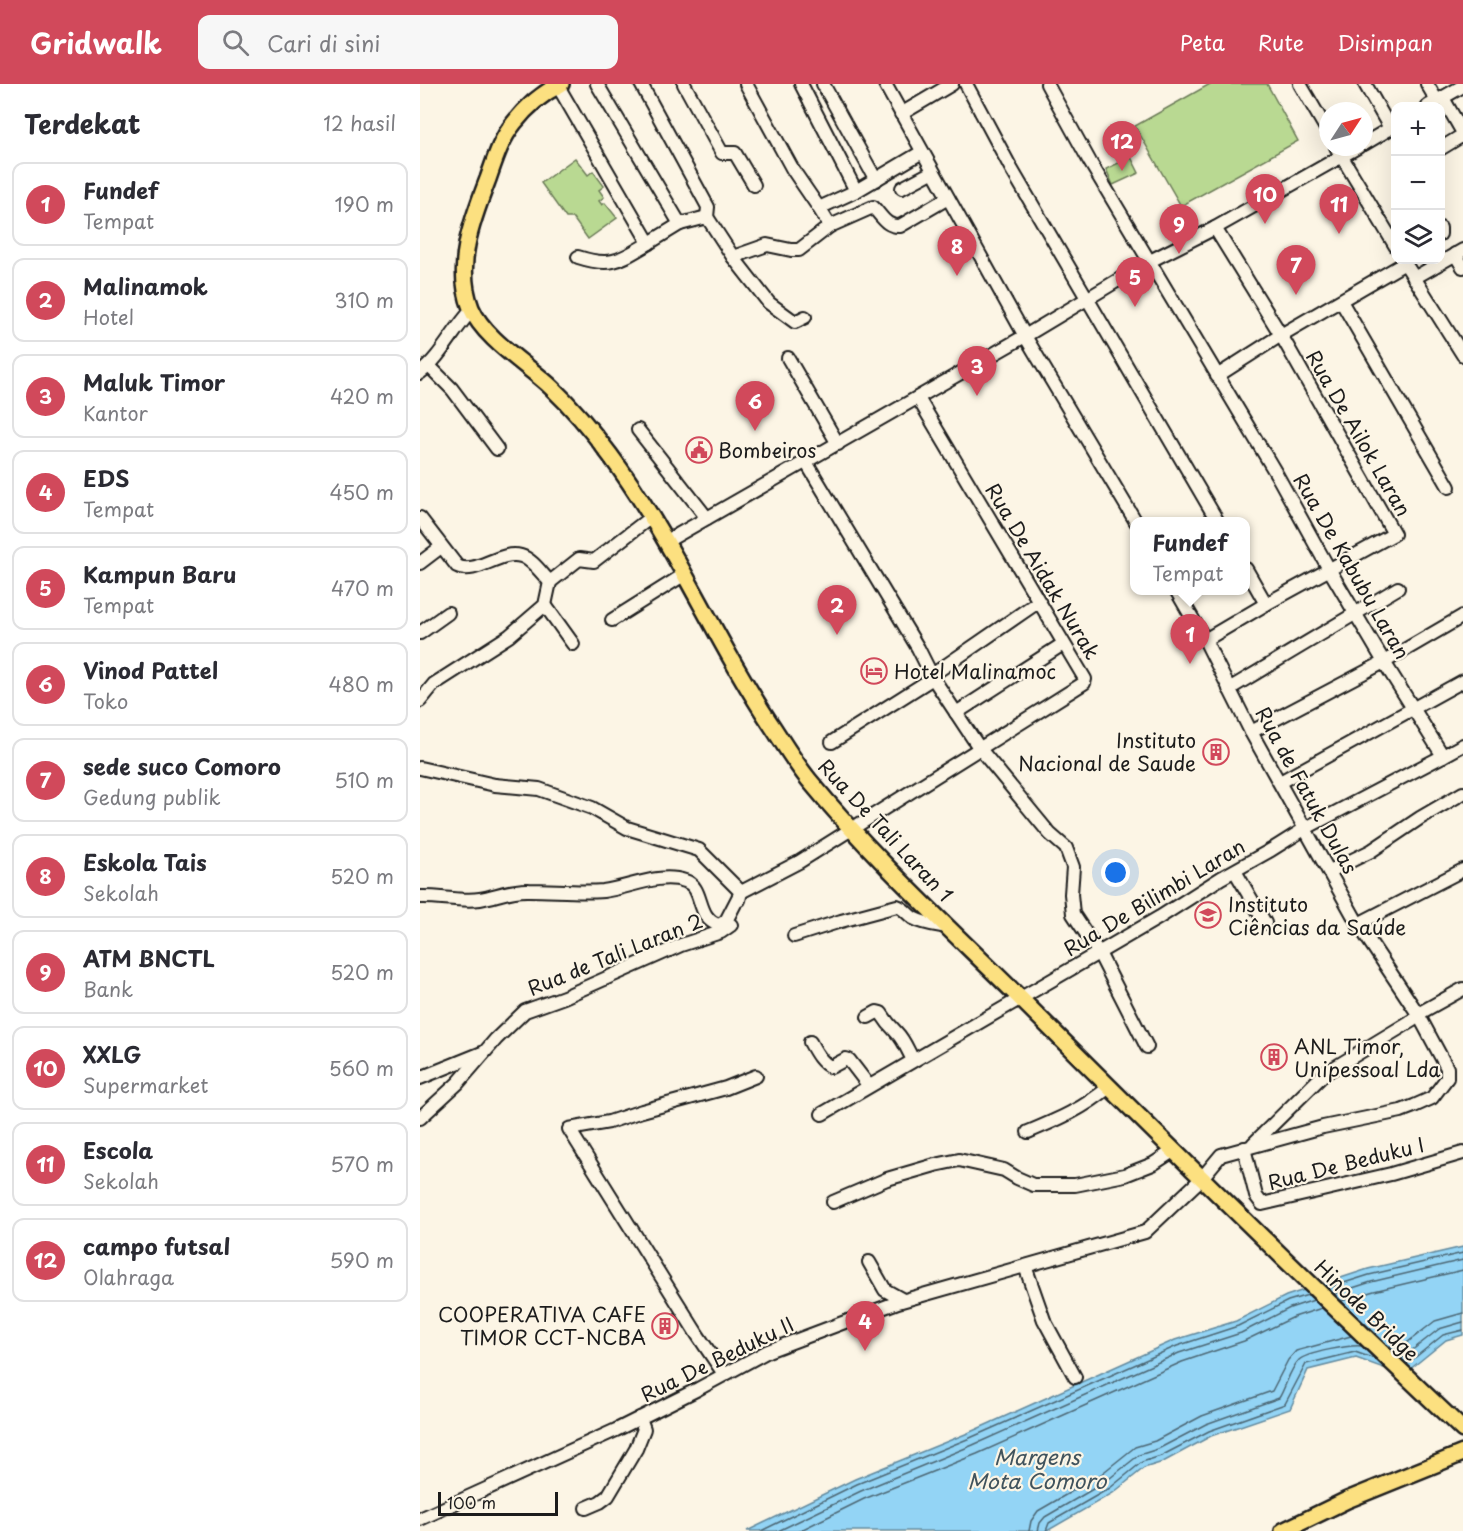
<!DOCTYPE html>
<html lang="id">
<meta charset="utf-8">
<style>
:root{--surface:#fff;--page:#f7f7f7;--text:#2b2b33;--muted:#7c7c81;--line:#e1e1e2;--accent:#d1495b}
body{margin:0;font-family:"Playpen Sans",sans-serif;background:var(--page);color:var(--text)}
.controls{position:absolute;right:18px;top:18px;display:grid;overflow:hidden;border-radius:12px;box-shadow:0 6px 24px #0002}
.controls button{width:54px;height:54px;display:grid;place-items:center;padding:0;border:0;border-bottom:2px solid var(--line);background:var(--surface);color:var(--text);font:30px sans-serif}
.compass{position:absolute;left:899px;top:18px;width:54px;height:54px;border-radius:50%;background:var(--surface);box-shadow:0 6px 24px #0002;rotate:54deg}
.scale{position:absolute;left:18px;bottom:15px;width:120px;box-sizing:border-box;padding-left:6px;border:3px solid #1c1c1c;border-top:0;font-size:16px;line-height:21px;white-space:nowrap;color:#1c1c1c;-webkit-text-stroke:4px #fcf5e5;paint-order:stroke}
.you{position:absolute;left:696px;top:789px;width:21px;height:21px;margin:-15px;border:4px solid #fff;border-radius:50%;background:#1a73e8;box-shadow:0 0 0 9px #1a73e833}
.badge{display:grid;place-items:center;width:39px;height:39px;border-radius:50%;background:var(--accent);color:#fff;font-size:20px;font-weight:700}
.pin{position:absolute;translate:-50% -50px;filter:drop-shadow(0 2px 3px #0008)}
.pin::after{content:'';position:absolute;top:32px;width:21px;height:18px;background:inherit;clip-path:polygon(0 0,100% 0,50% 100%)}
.popup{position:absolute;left:710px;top:433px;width:120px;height:78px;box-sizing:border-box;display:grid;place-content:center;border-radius:12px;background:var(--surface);filter:drop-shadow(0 2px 4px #0005);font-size:20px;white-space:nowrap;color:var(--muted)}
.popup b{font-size:22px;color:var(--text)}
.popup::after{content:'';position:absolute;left:50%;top:100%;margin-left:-12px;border:12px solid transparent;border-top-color:var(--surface)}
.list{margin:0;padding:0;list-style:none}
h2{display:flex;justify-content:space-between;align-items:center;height:78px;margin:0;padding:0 24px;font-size:26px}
h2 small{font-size:20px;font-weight:400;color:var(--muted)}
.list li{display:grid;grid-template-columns:39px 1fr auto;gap:18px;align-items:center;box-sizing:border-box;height:84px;margin:0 12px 12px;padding:0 12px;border:2px solid var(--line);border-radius:12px}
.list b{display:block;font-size:22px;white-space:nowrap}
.list p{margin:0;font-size:20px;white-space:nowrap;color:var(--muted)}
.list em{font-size:20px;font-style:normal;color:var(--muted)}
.icon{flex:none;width:33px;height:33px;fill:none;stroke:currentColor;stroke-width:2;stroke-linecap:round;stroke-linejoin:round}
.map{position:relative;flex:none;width:1043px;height:1447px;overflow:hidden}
header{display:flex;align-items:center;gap:36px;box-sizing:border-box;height:84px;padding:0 30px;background:var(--accent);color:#fff}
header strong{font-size:28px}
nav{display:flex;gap:33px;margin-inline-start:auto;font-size:21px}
.search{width:420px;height:54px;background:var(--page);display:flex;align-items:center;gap:15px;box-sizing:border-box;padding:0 21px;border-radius:12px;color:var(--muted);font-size:22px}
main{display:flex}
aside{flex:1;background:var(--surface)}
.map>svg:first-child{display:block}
.green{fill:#b9d992;stroke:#6a7a57;stroke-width:1.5}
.water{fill:#93d4f5;stroke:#638a9e;stroke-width:1.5}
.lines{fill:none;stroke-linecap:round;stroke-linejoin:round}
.shore{stroke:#4c6673;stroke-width:1.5}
.minor-casing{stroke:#1c1c1c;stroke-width:16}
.major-casing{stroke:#1c1c1c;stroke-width:20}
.minor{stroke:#fcf5e5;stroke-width:12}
.major{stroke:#fce080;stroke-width:15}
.labels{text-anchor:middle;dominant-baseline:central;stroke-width:4.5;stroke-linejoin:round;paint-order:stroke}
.street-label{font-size:20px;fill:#1c1c1c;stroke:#fcf5e5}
.poi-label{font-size:20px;fill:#1c1c1c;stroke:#fcf5e5;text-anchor:start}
.water-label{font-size:21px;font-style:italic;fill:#40535d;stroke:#fcf5e5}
</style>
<header>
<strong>Gridwalk</strong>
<div class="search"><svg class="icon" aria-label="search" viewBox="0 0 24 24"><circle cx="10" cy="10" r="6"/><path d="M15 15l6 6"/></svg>Cari di sini</div>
<nav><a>Peta</a><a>Rute</a><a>Disimpan</a></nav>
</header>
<main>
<aside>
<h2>Terdekat<small>12 hasil</small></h2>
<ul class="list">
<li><span class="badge">1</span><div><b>Fundef</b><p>Tempat</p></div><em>190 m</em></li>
<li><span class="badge">2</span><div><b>Malinamok</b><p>Hotel</p></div><em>310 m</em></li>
<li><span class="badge">3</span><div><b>Maluk Timor</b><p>Kantor</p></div><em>420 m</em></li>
<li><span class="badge">4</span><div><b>EDS</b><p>Tempat</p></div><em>450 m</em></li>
<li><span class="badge">5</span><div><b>Kampun Baru</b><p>Tempat</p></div><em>470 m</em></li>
<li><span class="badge">6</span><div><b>Vinod Pattel</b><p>Toko</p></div><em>480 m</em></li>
<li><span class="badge">7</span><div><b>sede suco Comoro</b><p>Gedung publik</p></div><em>510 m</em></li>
<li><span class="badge">8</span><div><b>Eskola Tais</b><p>Sekolah</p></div><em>520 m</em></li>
<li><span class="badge">9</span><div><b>ATM BNCTL</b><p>Bank</p></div><em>520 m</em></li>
<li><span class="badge">10</span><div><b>XXLG</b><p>Supermarket</p></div><em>560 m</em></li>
<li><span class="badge">11</span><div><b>Escola</b><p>Sekolah</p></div><em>570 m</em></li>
<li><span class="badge">12</span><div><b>campo futsal</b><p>Olahraga</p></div><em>590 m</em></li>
</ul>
</aside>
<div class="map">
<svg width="1043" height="1447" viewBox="0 0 1043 1447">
<rect width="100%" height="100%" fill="#fcf5e5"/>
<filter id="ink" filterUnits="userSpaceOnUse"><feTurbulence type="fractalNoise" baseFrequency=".0167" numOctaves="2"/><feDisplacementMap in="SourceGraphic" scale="12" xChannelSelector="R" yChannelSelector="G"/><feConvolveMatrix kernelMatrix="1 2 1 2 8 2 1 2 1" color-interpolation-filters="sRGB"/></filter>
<g filter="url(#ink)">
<g class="green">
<path d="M790,0H847L878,57L761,122L715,42Z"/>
<path d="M711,73L719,89L693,101L686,85Z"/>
<path d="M155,74L168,91L173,87L184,102L179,106L184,113L179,117L182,121L185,119L197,134L168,155L153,134H146L121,99Z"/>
</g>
<path class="water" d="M1043,1163V1251L1026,1256L983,1291L936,1274L888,1286L870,1325L791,1352L743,1378L724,1384L693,1409L627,1447H327L435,1395L548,1349L755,1256L816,1237L866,1212L948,1185Z"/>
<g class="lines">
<g class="shore">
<path d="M908,1204L949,1191L1043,1169"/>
<path d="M914,1210L951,1198L1043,1176"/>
<path d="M921,1217L954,1207L1043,1186"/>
<path d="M967,1261L979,1265L1015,1237L1043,1229"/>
<path d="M981,1275L1019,1245L1043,1238"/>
<path d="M987,1280L1023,1251L1043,1246"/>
<path d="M341,1447L437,1400L550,1354L757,1262L818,1242L868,1217L888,1211"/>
<path d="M358,1447L441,1407L553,1361L759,1269L821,1249L870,1224L894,1216"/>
<path d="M379,1447L444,1415L557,1370L762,1278L824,1257L874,1233L902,1224"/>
<path d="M609,1447L611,1437L618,1427L680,1391L715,1363L735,1357L782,1332L852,1307L868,1276L876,1267L931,1252"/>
<path d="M618,1447L620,1439L625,1433L685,1398L719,1371L738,1365L786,1340L859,1314C866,1303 869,1286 879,1276C886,1269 932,1260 942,1262"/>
<path d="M626,1447L629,1439L690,1404L722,1378L741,1372L789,1347L865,1320L886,1280L935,1268L955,1275"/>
</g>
<g class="minor-casing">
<g id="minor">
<path d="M177,0L260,140"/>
<path d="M221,0L288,123L287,133"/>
<path d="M264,0L302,69H315L334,101"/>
<path d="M326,0L373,86L399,124"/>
<path d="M381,0L436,107"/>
<path d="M403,0L456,96"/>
<path d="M465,0L605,252L716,438"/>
<path d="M546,0L592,86L798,438"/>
<path d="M880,0L908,48"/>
<path d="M945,0L970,44"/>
<path d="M1007,0L1017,17"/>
<path d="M138,2L229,159L260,140L287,133L313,173L347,161L371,166H379L410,142L399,124L436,107L502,68"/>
<path d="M1023,14L1043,49"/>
<path d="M1008,22L1043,2"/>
<path d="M481,30L532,0"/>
<path d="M944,60L976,41"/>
<path d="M916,63L976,163"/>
<path d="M1020,65L1043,51"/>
<path d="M482,104L512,88"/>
<path d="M410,142L453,123C462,132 466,143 480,142L528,114"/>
<path d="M1020,144V150"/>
<path d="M1035,170L1043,183"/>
<path d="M158,173C192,184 200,176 229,159"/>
<path d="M313,173L349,219L375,238L385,233"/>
<path d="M983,176L1043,271"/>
<path d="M994,194L1043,166"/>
<path d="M921,217L1029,403"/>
<path d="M368,274L418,360"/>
<path d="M9,282L32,305L77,365"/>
<path d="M0,289C21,273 33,246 52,226"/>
<path d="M797,292L861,251L985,179"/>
<path d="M218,346L287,434"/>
<path d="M386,378L498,564L513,594L560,665L630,750L646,764L653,783L651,810L653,830L679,869L727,963"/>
<path d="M0,434L37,482C56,492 79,466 101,472C112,475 122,490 130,498L159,475L174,477L231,433"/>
<path d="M247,457L605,252L730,177L795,144L938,63"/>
<path d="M0,479L21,463"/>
<path d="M826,485L846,520"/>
<path d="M125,521L153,560"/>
<path d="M192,536L265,490"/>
<path d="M0,549L28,529"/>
<path d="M785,556L846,520L974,450L861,251L795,144"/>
<path d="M512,591L618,518"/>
<path d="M809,605L978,504"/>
<path d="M0,617L14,600L89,552L125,521L130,498"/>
<path d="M536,629L643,560"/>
<path d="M831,648L964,578L1043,532"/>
<path d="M412,658L513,594"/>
<path d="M1023,672L1043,661"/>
<path d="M0,684L75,701L119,705L172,724L207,744L279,766L321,808L319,816"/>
<path d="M860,698L1043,597"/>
<path d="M815,787L845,839"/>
<path d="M910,787L951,767L1000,734L1043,709"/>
<path d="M0,813C19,812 41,818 60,815C77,812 92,805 109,806C134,806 159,809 183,807C209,804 239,788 265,797C285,803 275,834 299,841L306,837L321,808L379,778L664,599L665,595L498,314"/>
<path d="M938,840L1043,786"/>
<path d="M374,852L421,837L477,822C484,824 487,830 493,834C504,840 515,841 527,843"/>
<path d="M448,933L457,928L461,929C466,937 470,942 477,949C484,956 488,967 493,976"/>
<path d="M390,958C395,967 401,979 411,983L426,975L429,976L449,1002"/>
<path d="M0,994L62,969"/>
<path d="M402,1030L740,833L801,794L851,766L886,744L1023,672L964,578L909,485L857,391L670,78L627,0"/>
<path d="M0,1034L38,999L76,955L105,927L144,913L261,861L301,848L311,841"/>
<path d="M608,1048C639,1035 663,1025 689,1003"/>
<path d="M833,1060L904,990L993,936L998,930L1043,905"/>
<path d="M824,1064L836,1112L842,1120L971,1090L1043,1069"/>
<path d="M413,1118L467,1095L515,1081L539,1076L584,1086L597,1094L613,1101H655L705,1091L733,1080L753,1067"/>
<path d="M449,1178L465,1206L483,1216"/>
<path d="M605,1182L624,1236L655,1293"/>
<path d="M304,1290L277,1250L149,1045L189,1038L222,1027L306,1004L336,992"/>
<path d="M166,1424L180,1418L188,1412L216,1365L224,1345L220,1334"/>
<path d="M0,1435L196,1346L278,1305L348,1267L478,1218L725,1148L781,1095L801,1071L903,1043L981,1027L994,1022L1012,1014L1027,994V984L998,930L938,840L831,648L785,556L756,506"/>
</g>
</g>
<g class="major-casing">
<g id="major">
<path d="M141,0C123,9 107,22 94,39C81,55 75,75 68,95C53,134 34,181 51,224C64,255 108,281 132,304C153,324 173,348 190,371C254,457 295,557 354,645C365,662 376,680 389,696C457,779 536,850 611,925C753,1067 897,1208 1043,1346"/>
<path d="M863,1447L927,1416L1043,1369"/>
</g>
</g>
<use href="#minor" class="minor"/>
<use href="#major" class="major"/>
</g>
</g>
<defs>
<g id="civic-ring" transform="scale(1.35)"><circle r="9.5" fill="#fcf5e5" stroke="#d1495b" stroke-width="1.5"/><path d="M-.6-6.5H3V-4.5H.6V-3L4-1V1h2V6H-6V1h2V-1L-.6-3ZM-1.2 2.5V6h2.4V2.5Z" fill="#d1495b"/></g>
<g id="hotel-ring" transform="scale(1.35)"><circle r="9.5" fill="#fcf5e5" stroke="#d1495b" stroke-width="1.5"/><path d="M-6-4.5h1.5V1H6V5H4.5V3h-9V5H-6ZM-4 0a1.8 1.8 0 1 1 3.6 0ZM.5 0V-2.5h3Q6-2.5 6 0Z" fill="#d1495b"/></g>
<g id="building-ring" transform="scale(1.35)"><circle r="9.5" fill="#fcf5e5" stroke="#d1495b" stroke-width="1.5"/><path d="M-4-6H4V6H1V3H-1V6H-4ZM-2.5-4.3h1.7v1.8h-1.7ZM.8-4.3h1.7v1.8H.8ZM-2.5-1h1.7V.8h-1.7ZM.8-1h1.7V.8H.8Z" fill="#d1495b"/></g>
<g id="university-ring" transform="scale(1.35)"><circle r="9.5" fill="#fcf5e5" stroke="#d1495b" stroke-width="1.5"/><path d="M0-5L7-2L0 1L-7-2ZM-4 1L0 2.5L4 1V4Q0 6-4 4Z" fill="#d1495b"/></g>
</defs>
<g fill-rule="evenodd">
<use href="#civic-ring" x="279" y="366"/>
<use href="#hotel-ring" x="454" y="587"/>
<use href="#building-ring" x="796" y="668"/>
<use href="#university-ring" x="788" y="831"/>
<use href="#building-ring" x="854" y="973"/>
<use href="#building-ring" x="245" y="1242"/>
</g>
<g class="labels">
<g class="street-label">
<text transform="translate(939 349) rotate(60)">Rua De Ailok Laran</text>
<text transform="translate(932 482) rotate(60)">Rua De Kabubu Laran</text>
<text transform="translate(623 487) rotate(59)">Rua De Aidak Nurak</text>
<text transform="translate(887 706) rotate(61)">Rua de Fatuk Dulas</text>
<text transform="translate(466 746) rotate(47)">Rua De Tali Laran 1</text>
<text transform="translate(734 813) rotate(-31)">Rua De Bilimbi Laran</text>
<text transform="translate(195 870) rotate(-22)">Rua de Tali Laran 2</text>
<text transform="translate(926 1079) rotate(-14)">Rua De Beduku I</text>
<text transform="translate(947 1226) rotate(44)">Hinode Bridge</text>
<text transform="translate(297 1275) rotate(-26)">Rua De Beduku II</text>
</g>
<g class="poi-label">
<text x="298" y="366">Bombeiros</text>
<text x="474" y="587">Hotel Malinamoc</text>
<text x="776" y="656" text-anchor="end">Instituto<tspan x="776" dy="23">Nacional de Saude</tspan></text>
<text x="808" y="820">Instituto<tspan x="808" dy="23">Ciências da Saúde</tspan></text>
<text x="874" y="962">ANL Timor,<tspan x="874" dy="23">Unipessoal Lda</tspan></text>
<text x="226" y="1230" text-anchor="end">COOPERATIVA CAFE<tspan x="226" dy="23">TIMOR CCT-NCBA</tspan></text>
</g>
<g class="water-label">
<text x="617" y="1372">Margens<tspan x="617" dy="24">Mota Comoro</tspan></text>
</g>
</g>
</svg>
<div class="controls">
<button>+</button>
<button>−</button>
<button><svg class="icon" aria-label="layers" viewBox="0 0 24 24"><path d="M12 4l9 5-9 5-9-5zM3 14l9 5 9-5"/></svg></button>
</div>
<svg class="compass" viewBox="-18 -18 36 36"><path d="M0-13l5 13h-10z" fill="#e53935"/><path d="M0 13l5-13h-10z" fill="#7c7c81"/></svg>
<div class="scale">100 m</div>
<div class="you"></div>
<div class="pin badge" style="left:770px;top:580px">1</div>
<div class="popup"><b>Fundef</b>Tempat</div>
<div class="pin badge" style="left:417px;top:551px">2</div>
<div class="pin badge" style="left:557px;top:312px">3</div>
<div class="pin badge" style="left:445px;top:1267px">4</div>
<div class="pin badge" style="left:715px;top:223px">5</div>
<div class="pin badge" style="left:335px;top:347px">6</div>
<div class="pin badge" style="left:876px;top:211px">7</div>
<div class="pin badge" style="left:537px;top:192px">8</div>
<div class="pin badge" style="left:759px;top:170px">9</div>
<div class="pin badge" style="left:845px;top:140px">10</div>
<div class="pin badge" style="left:919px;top:150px">11</div>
<div class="pin badge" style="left:702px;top:87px">12</div>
</div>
</main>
